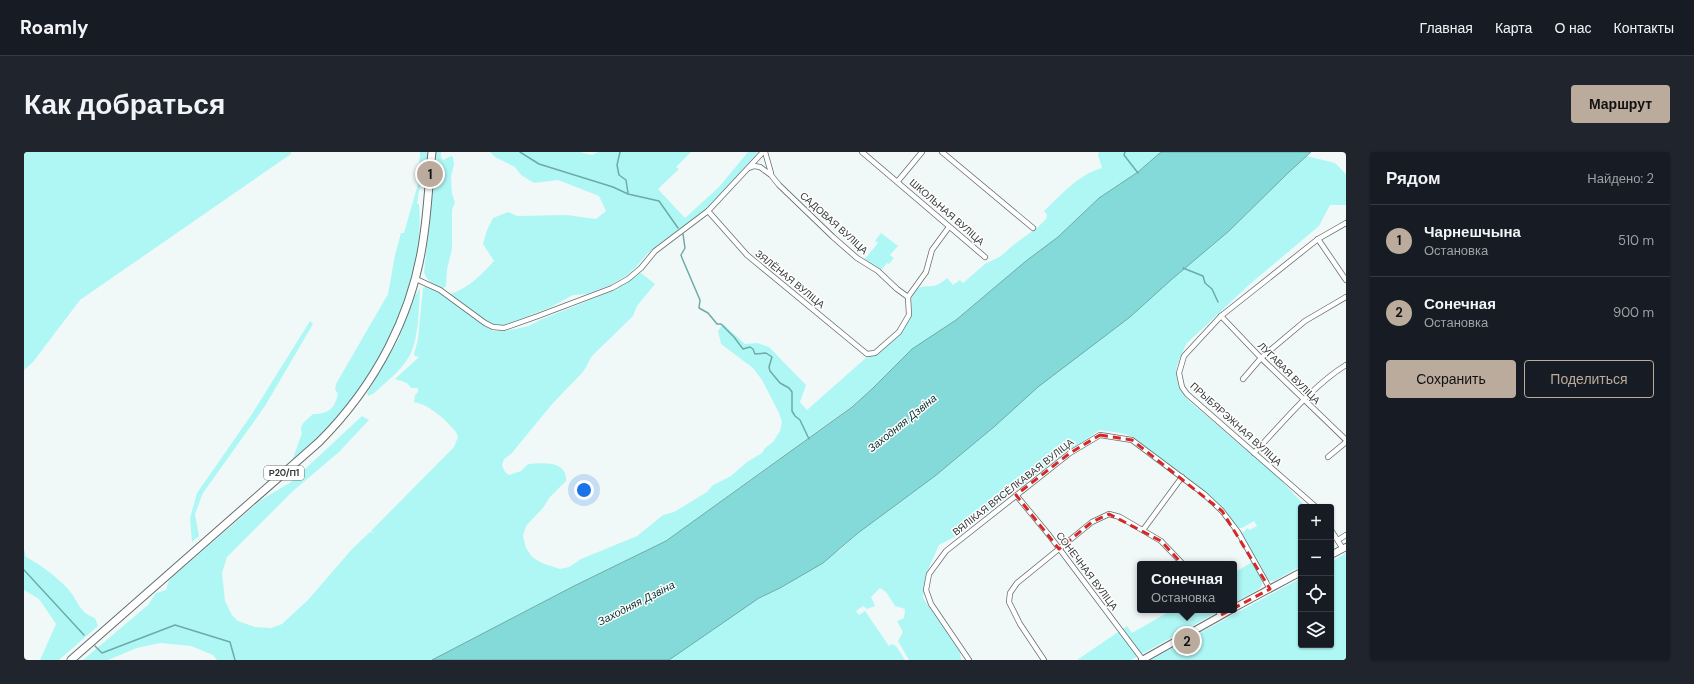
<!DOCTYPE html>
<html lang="ru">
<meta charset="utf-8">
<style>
:root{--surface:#171b24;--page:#20242c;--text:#f1f3f6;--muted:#9ea1a6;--line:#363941;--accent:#bbab9c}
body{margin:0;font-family:"DM Sans",sans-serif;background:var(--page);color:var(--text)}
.controls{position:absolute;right:12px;bottom:12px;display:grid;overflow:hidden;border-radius:4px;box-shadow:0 1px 3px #0004}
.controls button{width:36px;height:36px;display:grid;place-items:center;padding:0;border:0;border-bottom:1px solid var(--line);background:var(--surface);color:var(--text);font:20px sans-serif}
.you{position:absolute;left:560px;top:338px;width:14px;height:14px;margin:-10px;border:3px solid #fff;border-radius:50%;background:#1a73e8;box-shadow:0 0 0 6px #1a73e833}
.badge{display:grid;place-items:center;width:26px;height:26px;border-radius:50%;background:var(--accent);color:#111;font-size:13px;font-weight:700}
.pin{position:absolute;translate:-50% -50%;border:2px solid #fff;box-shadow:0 1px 4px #0006}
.popup{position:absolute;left:1113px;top:409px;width:100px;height:52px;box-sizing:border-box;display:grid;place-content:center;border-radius:4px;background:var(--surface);filter:drop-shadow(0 1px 3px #0005);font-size:13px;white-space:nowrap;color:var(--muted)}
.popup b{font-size:15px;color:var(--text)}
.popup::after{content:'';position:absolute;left:50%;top:100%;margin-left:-8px;border:8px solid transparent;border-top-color:var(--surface)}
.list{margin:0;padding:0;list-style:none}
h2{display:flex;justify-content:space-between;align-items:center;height:52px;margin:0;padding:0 16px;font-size:17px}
h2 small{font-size:13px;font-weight:400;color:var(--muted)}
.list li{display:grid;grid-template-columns:26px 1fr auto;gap:12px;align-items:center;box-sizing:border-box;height:72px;padding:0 16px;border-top:1px solid var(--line)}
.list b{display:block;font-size:15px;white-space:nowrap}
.list p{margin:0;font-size:13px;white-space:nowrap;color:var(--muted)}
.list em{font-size:13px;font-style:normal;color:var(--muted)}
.actions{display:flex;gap:8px;padding:12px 16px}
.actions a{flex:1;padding:9px 0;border:1px solid var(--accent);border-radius:4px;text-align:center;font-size:14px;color:var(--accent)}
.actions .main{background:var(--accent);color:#111}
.icon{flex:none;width:22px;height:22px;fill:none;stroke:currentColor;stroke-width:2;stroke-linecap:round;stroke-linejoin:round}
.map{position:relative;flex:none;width:1322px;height:508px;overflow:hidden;border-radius:4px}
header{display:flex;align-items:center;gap:24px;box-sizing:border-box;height:56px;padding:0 20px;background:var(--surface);border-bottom:1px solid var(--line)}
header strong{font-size:19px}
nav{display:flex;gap:22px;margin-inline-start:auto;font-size:14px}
.intro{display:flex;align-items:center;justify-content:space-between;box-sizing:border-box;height:96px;padding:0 24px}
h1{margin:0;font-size:28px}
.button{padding:10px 18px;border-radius:4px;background:var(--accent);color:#111;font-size:14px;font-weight:700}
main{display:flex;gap:24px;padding:0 24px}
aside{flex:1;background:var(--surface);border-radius:4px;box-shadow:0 1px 3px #0004}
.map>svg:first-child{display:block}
.green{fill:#aff7f5}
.water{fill:#84dad8;stroke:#6daaa8}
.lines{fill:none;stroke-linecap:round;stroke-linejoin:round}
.stream{stroke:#6daaa8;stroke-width:1.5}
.street-casing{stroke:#676e6e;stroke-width:6}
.secondary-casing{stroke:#676e6e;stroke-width:8}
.primary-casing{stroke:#676e6e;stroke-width:9}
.street{stroke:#fff;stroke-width:4.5}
.secondary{stroke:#fff;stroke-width:6}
.primary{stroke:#fff;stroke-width:7}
.marked{fill:none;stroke:#d62828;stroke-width:3;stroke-dasharray:8 5;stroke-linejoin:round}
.labels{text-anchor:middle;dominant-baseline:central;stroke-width:3;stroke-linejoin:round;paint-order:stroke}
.shield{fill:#fff;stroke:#727474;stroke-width:1}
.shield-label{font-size:9px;font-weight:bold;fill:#363939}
.street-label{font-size:10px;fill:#363939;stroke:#fff}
.water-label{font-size:11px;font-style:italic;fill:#073232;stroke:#fff}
</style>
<header>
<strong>Roamly</strong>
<nav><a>Главная</a><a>Карта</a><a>О нас</a><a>Контакты</a></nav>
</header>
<div class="intro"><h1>Как добраться</h1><a class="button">Маршрут</a></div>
<main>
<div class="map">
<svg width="1322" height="508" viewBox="0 0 1322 508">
<rect width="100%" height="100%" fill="#f1f9f8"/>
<g class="green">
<path d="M0,0H267V2L56,148L9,210L0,218Z"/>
<path d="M396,0H403L404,2L402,20L395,39L393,52H395C401,120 369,190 330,245C313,270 290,289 268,309L278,281C274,273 283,268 289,262C304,262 311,257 314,241L311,238L312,232L364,142L371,103L377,81H380L394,32Z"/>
<path d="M412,0H417V5L419,8L427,4L429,5L430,12L427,25L428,42L431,50L428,58V97L423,117L422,134L418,137C409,133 403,129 400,120L407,55L410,33L413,29Z"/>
<path d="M466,0H556L568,3L574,0H667L652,15L655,17L634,37L661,66L695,35L724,0H734L697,42L679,61L636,91L623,102L612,115L602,124L587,133L563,142L549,143L525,156L480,173C460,174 442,154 426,142C445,136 457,123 470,109L459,92L463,78L469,66L484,60L493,64L543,63L572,67L582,59L575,44L534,28L510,31L497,23L491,15L471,5Z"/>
<path d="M1075,0H1137L1114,20L1075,46L1034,85L1002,109L932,168L888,197L848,237L828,254L642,389L550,434L408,508H193L189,503L167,494L136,491L113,496L84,508H59L124,453L132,441L142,438L145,428L237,348L267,330L338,264L345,268L315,300L269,339L203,405L198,421L201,449L208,463L214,469L231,475L247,476L258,472L284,448L328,397L346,380L350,381L347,379L430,295L434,285L432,280C422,268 406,253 390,250L391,243L394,240V236H387L383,231L371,227L395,205L391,204L390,202L394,187L399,136L401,134L415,140L461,174L469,179H481L505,174L516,168L591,138L617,121L631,132L613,154L609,164L568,204L559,220L529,251L487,302L480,307L478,313L481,320L485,323L497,319L504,312C519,311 543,308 542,329L526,345L519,356L502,374L499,384L502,396L508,405L518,411L536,417L545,415L557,407L613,384L639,363L650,360L683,340L689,333L707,324L723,310L738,301L741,296L749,290L756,279L758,270L755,261L738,228L729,216L697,192L694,179L699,172L721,192L733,191L745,195L782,233L776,250L783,258L844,204H851L877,181L888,163L887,146L893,136C907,132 910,138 923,126L929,133L936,128L939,131L961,112L977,104L988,94L1014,75L1022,67L1023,63L1020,59C1037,43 1055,22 1078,16L1074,3Z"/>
<path d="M1283,4L1311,11L1322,22V53H1306L1295,74L1226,132L1162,192L1153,214L1152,221L1155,236L1164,248L1253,324L1282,355H1277V414L1250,429H1244L1218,381L1224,376L1225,378L1233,374L1230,369L1218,376H1214L1199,357L1178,338L1109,285L1097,281L1076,278L1044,299L934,383L915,393L902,422L899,446L936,500L937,508H885L874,489L879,480L873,469L880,466L881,457L871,454L862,440L856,436L847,445L851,454L843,457L839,454L832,459L835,463L841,459L865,494L868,492L872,494L881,508H645L735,446L756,436L816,398L834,381L911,324L971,274L1014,235L1114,157L1172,106L1205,79L1264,21Z"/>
<path d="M857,81L874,94L866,103L870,106L865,112L863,111L857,118L840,108L854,91L851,89Z"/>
<path d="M396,136C395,155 395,186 386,203C377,219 362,230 349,242L344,244L343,241L376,185L375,184L391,144Z"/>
<path d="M286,169L289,172L241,254L179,341L171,362L175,384L168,390L166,366L173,341L228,262Z"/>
<path d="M0,396L2,405C17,413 32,424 44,437C55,449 54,460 71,466L74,474L35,508H16L32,472L15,447L0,438Z"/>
<path d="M1322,401V508H1126L1277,426V493H1307V410Z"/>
<path d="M1228,410L1238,427V433L1235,437L1210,451V421Z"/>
<path d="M1148,458H1197L1107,508H1053L1103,474L1108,481Z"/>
</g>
<path class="water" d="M1137,0H1287L1264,21L1205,79L1147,128L1106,165L1014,235L971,274L911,324L834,381L799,411L756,436L735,446L645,508H408L550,434L642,389L828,255L848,237L888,197L932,168L1002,109L1034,85L1075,46L1114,20Z"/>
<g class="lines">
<g class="stream">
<path d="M496,0L515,12L589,35L604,42L635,49L654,76"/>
<path d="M596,0L593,13L595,23L602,28L604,41"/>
<path d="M1101,0L1100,3L1114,21"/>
<path d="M659,82L661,96L657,103L658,106L676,148L675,156L684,161L693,172H697L710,185L719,197L726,195L729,197L731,202L742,201L748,205L745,215L746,219L756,231L765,236L768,240V259L771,264L776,268L785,287"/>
<path d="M1159,116L1179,124L1181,131L1188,137L1194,150"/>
<path d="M0,418L60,483"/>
<path d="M71,494L78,501L151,473L206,490L211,508"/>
</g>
<g class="street-casing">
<g id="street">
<path d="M741,0L747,21"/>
<path d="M838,0L961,105"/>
<path d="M918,0L1009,76"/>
<path d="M725,16L730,14L736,15L747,23L755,33L809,85L833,106L854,119L873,137L884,145"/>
<path d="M874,29L898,0"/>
<path d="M684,59L723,103L843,202L851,201L875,180L885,163L884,145L902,120L908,98L925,75"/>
<path d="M1294,87L1322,128"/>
<path d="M392,127L416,138L461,171L469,175L480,176L514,164L588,136L604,127L617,116L631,99L684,59L739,0"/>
<path d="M1197,164L1237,206L1322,288"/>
<path d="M1219,227L1237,206L1281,169L1322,145"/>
<path d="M1230,301C1257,273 1289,233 1322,213"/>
<path d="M1304,305L1322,290"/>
<path d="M992,343L1025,383L1119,508"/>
<path d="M1292,355L1163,242L1158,235L1155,221L1160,204L1197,164L1294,87L1322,71"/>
<path d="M1119,378L1158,325"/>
<path d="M1307,378L1319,397"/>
<path d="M1314,388L1322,383"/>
<path d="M1193,458L1197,463"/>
<path d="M945,508L907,452L902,438L905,422L922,399L1046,301L1076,283L1108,288L1180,342L1198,359L1214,380L1246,437"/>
<path d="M1020,508L996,472L985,450L986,441L993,431L1068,370L1085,362L1096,365L1137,389L1159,412"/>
</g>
</g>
<g class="secondary-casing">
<g id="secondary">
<path d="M1307,403L1322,395"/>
<path d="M1210,456L1277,420"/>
<path d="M1118,508L1207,458"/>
</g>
</g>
<g class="primary-casing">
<path id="primary" d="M47,508L295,290C351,234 390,162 400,82C404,55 405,27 408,0"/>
</g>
<use href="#street" class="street"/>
<use href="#secondary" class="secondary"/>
<use href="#primary" class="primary"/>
</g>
<path class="marked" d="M1076,283L1108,288L1198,359L1246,437L1197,463L1163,417L1137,389L1085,362L1068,370L1035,397L992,343L1046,301Z"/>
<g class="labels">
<rect class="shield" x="240" y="314" width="40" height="14" rx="3"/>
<g class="shield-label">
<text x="260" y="321">Р20/П1</text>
</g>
<g class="street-label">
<text transform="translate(923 60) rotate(41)">ШКОЛЬНАЯ ВУЛІЦА</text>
<text transform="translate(810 71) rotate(42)">САДОВАЯ ВУЛІЦА</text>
<text transform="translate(766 127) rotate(39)">ЗЯЛЁНАЯ ВУЛІЦА</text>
<text transform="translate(1265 221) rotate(45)">ЛУГАВАЯ ВУЛІЦА</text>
<text transform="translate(1212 272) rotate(42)">ПРЫБЯРЭЖНАЯ ВУЛІЦА</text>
<text transform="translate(989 335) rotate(-38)">ВЯЛІКАЯ ВЯСЁЛКАВАЯ ВУЛІЦА</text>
<text transform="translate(1063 419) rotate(53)">СОНЕЧНАЯ ВУЛІЦА</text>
</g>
<g class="water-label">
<text transform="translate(878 271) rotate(-39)">Заходняя Дзвіна</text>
<text transform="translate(612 451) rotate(-27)">Заходняя Дзвіна</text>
</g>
</g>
</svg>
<div class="controls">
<button>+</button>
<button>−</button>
<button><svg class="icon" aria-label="locate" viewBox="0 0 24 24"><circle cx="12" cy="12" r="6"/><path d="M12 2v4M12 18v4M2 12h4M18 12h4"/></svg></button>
<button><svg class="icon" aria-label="layers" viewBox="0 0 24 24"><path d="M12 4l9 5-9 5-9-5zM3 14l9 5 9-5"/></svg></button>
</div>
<div class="you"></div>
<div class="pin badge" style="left:406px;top:22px">1</div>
<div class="pin badge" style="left:1163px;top:489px">2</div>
<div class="popup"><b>Сонечная</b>Остановка</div>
</div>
<aside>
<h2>Рядом<small>Найдено: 2</small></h2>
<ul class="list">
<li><span class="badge">1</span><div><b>Чарнешчына</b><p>Остановка</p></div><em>510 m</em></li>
<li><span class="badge">2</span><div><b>Сонечная</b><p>Остановка</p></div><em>900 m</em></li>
</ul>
<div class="actions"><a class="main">Сохранить</a><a>Поделиться</a></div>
</aside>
</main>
